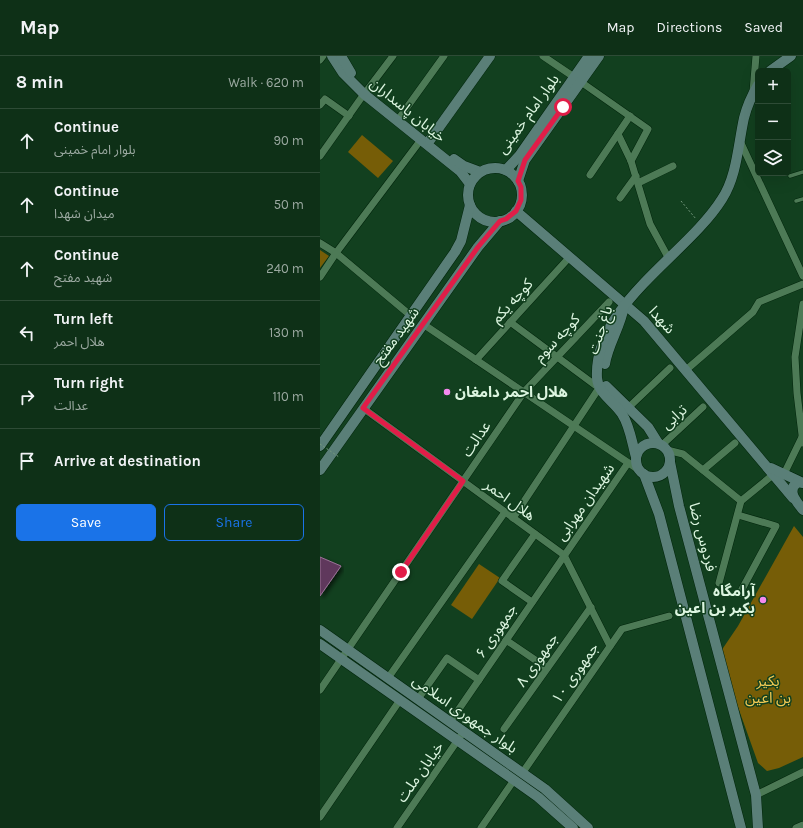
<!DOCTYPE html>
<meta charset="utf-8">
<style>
:root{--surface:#0e3017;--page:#1c3c24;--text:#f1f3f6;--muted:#9ba9a1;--line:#2e4b36;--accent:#1a73e8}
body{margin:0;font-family:Karla,"Noto Sans Arabic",sans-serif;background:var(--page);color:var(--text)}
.controls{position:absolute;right:12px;top:12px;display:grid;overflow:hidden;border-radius:6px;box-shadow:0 4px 16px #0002}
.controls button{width:36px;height:36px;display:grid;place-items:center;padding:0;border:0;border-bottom:1px solid var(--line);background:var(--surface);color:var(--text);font:20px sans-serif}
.stop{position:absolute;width:12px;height:12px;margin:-9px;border:3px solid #e11d48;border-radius:50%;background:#fff}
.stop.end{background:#e11d48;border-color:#fff;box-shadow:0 1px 4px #0008}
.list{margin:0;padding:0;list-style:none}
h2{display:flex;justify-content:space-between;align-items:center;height:52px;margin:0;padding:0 16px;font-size:17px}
h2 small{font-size:13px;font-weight:400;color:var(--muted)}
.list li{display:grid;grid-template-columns:26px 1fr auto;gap:12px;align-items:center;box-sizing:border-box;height:64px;padding:0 16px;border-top:1px solid var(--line)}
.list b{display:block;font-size:15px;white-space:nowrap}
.list p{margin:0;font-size:13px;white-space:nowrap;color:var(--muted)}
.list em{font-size:13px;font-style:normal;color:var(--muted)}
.actions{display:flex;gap:8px;padding:12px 16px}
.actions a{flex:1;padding:9px 0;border:1px solid var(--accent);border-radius:6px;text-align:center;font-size:14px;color:var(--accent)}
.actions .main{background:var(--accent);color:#fff}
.icon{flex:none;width:22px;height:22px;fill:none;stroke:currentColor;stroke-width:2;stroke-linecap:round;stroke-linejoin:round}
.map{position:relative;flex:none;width:483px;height:772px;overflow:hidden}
header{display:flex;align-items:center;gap:24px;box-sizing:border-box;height:56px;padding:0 20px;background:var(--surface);border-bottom:1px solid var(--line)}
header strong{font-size:19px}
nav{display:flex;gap:22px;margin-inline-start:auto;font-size:14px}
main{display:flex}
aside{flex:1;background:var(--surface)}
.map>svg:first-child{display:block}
.green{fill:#765d07}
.building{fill:#5e385b;stroke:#9b7197;filter:url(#shadow)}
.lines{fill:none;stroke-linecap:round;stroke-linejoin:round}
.lane-casing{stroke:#02250c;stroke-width:4.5}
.street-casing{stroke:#02250c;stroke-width:8}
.secondary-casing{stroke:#02250c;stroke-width:11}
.path{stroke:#75997e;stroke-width:1;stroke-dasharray:2 2;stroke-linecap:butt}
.lane{stroke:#4d7a56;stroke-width:3.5}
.street{stroke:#4d7a56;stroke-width:7}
.secondary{stroke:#5a7f78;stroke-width:10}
.path-bridge{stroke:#75997e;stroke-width:1;stroke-dasharray:2 2;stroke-linecap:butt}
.route{stroke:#e11d48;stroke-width:5}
.poi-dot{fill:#f589ee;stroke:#12401f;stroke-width:1.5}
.labels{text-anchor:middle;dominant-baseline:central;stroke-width:3;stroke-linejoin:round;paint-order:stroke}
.street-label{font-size:15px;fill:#dcf5e0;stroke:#12401f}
.poi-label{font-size:15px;font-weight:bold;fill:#dcf5e0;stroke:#12401f;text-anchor:start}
.park-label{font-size:15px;fill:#f3ca54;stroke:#12401f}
</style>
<header>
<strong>Map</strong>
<nav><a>Map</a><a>Directions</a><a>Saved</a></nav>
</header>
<main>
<aside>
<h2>8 min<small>Walk · 620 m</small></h2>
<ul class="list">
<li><svg class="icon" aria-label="ahead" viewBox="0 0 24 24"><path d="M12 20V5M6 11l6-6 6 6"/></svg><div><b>Continue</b><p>بلوار امام خمینی</p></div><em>90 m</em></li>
<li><svg class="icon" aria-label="ahead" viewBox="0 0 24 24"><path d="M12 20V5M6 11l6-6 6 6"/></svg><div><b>Continue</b><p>میدان شهدا</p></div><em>50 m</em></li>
<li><svg class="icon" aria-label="ahead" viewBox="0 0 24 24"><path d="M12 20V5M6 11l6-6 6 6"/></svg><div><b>Continue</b><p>شهید مفتح</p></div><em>240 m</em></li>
<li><svg class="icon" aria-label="left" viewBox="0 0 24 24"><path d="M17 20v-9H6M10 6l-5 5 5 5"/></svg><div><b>Turn left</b><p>هلال احمر</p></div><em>130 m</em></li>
<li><svg class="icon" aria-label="right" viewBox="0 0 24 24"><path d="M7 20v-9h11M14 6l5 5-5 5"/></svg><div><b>Turn right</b><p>عدالت</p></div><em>110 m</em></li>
<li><svg class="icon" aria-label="arrive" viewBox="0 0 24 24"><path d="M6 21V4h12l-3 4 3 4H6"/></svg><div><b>Arrive at destination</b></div></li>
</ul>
<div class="actions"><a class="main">Save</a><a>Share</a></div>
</aside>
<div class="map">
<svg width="483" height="772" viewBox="0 0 483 772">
<defs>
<filter id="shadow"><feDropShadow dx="2.5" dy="2.5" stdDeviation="2" flood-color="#0009"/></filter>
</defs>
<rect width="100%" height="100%" fill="#12401f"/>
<g class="green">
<path d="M42,79L73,105L58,122L28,96Z"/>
<path d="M0,194L9,200L0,212Z"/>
<path d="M474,470L483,481V701L459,712L447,715L438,707L399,598L418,570Z"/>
<path d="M159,508L180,522L152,563L131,549Z"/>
</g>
<path class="building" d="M0,501L21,510L0,540Z"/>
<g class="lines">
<g class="lane-casing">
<g id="lane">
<path d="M470,120L483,116"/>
<path d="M476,145L483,143"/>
</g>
</g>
<g class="street-casing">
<g id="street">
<path d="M223,0L254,21"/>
<path d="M0,4L3,0"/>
<path d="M261,26L328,73L311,105"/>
<path d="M48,33L73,0"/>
<path d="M433,36L436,0"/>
<path d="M0,49L5,43L29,60"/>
<path d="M80,61L124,0"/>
<path d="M298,78L311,105L330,168L349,203"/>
<path d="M420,85L483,220"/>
<path d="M0,100L44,38"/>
<path d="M270,119L310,60"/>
<path d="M318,127L353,110"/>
<path d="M300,142L316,120"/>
<path d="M0,187L16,197L90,259"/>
<path d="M0,221L16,197L100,85"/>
<path d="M483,248L475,301L477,337L483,387"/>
<path d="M190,266L279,332L193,462"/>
<path d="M103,268L319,414"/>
<path d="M156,304L246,205"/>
<path d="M366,314L433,256L439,246L483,228"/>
<path d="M309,351L350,312"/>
<path d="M43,352L244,499L290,590"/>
<path d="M342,389L383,351"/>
<path d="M347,394L363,398L421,445"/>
<path d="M383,414L415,387"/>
<path d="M464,418L482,381"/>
<path d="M418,459L456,470L420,537"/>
<path d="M399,527L421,445L454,418"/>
<path d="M212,546L182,525L215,478"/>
<path d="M186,584L227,612"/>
<path d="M68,622L185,456"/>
<path d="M0,634L204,336L289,246"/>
<path d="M98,643L127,602L159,624"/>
<path d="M130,666L308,407"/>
<path d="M184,673L271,551"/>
<path d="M203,716L302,573L349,560"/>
<path d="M436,739L483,716"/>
<path d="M0,761L80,644"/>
<path d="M77,772L144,675"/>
<path d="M161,772L194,724"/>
<path d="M476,772L483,769"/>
</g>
</g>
<g class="secondary-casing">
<g id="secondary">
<path d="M12,0L23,17L44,38L140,115L150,128"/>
<path d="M21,0L31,17"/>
<path d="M450,15L471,0"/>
<path d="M110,84L170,0"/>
<path d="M134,103L144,110L160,116"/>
<circle cx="175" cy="139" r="27"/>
<path d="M186,114L199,100L269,0"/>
<path d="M198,125L205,104L279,0"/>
<path d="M196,155L324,265L473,442"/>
<path d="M285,308C288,288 301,270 304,250"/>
<path d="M286,330L328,371L338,387"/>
<circle cx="333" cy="404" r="17"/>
<path d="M0,390L135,196L141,185L150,149"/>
<path d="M316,401C312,387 310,370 302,358C294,345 278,338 277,322C273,249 367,199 402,143C417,120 418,89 424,62C427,50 432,39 438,29"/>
<path d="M350,406L359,450L436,739L438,772"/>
<path d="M451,412L481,426"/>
<path d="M0,414L158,191L180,165"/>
<path d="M324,418L339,458L421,772"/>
<path d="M483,427L478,426C466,434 476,445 483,454"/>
<path d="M0,574L225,733L268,772"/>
<path d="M0,588L194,724L218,741L253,772"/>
</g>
</g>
<path class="path" d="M361,145L376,163"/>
<use href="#lane" class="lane"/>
<use href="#street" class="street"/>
<use href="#secondary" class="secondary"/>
<path class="path-bridge" d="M0,388L19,401"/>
</g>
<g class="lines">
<path class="route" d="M81,516L143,425L43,352L158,191L180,165L186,163L196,155L201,144V131L198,125L205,104L243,51"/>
</g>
<g class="poi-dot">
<circle cx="127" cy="336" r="4"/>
<circle cx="443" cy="544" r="4"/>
</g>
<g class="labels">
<g class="street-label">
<text transform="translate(88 54) rotate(39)">خیابان پاسداران</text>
<text transform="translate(208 58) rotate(-54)">بلوار امام خمینی</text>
<text transform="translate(192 245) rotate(-48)">کوچه یکم</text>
<text transform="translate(342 264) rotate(48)">شهدا</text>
<text transform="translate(280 274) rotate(-72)">باغ جنت</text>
<text transform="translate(76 280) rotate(-54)">شهید مفتح</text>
<text transform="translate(237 282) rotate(-47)">کوچه سوم</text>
<text transform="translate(354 361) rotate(-42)">ترابی</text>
<text transform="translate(156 383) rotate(-56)">عدالت</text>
<text transform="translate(190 444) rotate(36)">هلال احمر</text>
<text transform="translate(265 446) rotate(-55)">شهیدان مهرابی</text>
<text transform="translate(383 481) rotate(75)">فردوس رضا</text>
<text transform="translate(176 575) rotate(-56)">جمهوری ۶</text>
<text transform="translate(217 604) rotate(-55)">جمهوری ۸</text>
<text transform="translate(255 617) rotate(-55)">جمهوری ۱۰</text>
<text transform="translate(145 658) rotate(35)">بلوار جمهوری اسلامی</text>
<text transform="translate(100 716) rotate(-55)">خیابان ملت</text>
</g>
<g class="poi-label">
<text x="135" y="336">هلال احمر دامغان</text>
<text x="435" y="535" text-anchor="end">آرامگاه<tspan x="435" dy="17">بکیر بن اعین</tspan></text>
</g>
<g class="park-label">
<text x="448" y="625">بکیر<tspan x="448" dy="17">بن اعین</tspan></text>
</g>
</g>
</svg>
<div class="controls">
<button>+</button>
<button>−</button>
<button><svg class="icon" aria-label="layers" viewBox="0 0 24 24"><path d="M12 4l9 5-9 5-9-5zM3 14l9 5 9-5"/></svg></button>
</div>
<div class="stop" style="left:243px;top:51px"></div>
<div class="stop end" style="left:81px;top:516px"></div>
</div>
</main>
